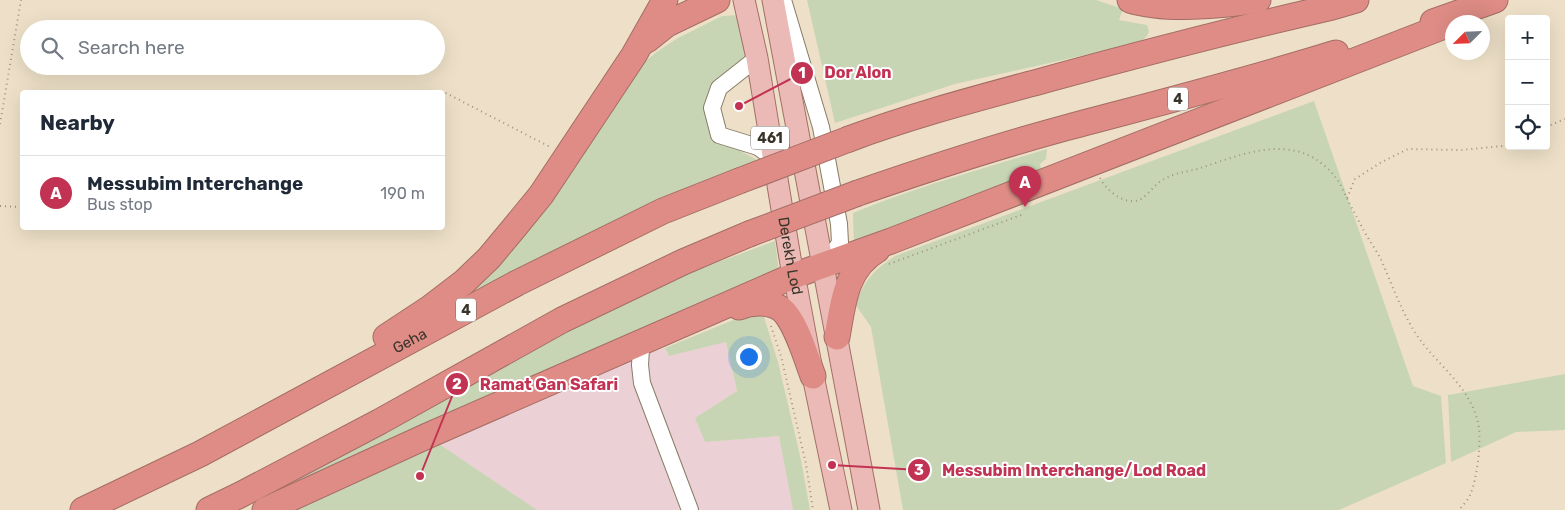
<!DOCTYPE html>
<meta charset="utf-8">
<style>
:root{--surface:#fff;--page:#f6f6f7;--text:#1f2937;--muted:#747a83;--line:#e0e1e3;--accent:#c23252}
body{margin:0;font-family:Rubik,sans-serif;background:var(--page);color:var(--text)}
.controls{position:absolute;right:15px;top:15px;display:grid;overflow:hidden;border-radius:5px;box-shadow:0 5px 20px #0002}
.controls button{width:45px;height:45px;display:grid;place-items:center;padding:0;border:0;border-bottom:1px solid var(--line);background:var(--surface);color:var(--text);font:25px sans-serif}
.compass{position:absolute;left:1445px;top:15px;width:45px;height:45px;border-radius:50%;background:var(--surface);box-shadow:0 5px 20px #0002;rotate:246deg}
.you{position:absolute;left:748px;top:356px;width:18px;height:18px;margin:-12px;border:4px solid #fff;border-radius:50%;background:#1a73e8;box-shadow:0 0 0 8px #1a73e833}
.badge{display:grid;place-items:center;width:32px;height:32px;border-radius:50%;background:var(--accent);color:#fff;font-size:16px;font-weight:700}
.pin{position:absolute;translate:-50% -41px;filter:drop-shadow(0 1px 2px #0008)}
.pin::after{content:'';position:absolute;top:26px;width:18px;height:15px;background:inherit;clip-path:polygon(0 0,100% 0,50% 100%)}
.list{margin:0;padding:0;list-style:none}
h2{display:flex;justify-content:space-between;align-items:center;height:65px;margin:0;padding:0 20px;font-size:21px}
h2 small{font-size:16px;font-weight:400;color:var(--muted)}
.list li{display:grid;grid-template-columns:32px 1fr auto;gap:15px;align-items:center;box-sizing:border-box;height:75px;padding:0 20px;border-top:1px solid var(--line)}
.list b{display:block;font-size:19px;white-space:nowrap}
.list p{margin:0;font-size:16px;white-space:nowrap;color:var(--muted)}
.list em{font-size:16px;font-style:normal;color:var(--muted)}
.icon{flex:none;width:28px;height:28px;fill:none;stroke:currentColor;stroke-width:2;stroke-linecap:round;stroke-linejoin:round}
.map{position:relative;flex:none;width:1565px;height:510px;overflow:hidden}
.search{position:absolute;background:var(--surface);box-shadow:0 5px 20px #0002;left:20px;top:20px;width:425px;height:55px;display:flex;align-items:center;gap:12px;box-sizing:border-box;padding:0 18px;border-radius:28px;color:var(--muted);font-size:19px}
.panel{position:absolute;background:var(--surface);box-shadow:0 5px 20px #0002;left:20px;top:90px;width:425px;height:140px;border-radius:5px}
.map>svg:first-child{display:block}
.industrial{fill:#ebd0d5}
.green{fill:#c7d5b5}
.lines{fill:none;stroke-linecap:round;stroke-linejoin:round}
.minor-casing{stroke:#887c65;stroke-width:18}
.major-casing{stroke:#a46d65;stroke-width:23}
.highway-casing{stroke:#a46d65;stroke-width:27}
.path{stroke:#9e9482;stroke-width:2;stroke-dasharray:1 4;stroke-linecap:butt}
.minor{stroke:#fff;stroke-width:16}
.major{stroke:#ebbab6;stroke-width:21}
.highway{stroke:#de8c85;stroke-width:25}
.highway-bridge-casing{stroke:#a46d65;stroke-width:27;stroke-linecap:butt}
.highway-bridge{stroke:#de8c85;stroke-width:25}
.labels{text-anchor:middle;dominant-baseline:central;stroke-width:4;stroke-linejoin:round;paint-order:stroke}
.shield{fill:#fff;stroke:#74716a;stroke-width:1}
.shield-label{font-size:14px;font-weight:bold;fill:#39342a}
.street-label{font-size:15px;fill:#39342a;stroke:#fff}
.leader{fill:none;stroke:#c23252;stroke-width:2}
.callout-dot{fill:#c23252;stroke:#fff;stroke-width:2}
.mark-label{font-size:15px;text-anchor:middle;font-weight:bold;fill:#fff}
.callout-label{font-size:16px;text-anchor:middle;font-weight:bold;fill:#c23252;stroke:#fff;stroke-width:4;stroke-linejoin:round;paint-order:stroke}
</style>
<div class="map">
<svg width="1565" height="510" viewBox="0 0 1565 510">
<rect width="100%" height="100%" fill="#eee0c8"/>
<path class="industrial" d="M726,342L737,391L695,418L705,442L779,436L793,510H536L436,442L596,371L665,348L669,356Z"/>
<g class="green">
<path d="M807,0H1096L1123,9L1119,20L1147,25L1149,32L1146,37L1139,43L955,84L835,123Z"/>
<path d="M740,15L748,54L717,83L704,103L712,142L733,147L759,161L415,326L634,70L658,51L678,38L722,16Z"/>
<path d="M1314,101L1413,386L1441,396L1446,463L1339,510H903L871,327L855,304C867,277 872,272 895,256Z"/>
<path d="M1047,149L1046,159L1040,164L1042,172L854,247L853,213C916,187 982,169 1047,149Z"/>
<path d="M775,241L779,271L703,301L238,510H235L649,288Z"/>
<path d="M758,315L764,317L778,362L801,460L810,510H793L779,436L705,442L695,418L737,391L726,342L669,356L665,348L743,316Z"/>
<path d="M1565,374V430L1516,432L1451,462L1448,395Z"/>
<path d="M436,442L537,510H270Z"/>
</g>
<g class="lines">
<g class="minor-casing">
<g id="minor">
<path d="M783,0L821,127L839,224L840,243L824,265"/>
<path d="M757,58L719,88L712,108L719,135L758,147L773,158"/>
<path d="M641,349L640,365L642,383L690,510"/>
</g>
</g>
<g class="major-casing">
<g id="major">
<path id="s1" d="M744,0L757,58L793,276L797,290L813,376L841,510"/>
<path d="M773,0L869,510"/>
</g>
</g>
<g class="highway-casing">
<g id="highway">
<path d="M1130,0C1165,11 1222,6 1258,0"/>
<path d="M1433,22L1495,0"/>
<path d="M647,40L667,24L717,0"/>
<path d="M849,139C913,115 979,98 1045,80C1140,54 1236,29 1332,7L1356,0"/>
<path d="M858,193C927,169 995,147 1065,128C1155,104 1246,81 1336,53"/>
<path d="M739,307C751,302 770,301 781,309C796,321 806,358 813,376"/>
<path d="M386,337L430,308L464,282L489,258L514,228L541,195L634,55L665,0"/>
<path d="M837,337C843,304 845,269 877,250"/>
<path id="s2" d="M83,510L200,454L517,283L663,211L739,181"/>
<path d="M209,510L240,495L379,422L562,320L683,262L749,234"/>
<path d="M265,510L427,436L793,276L891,241L1452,23"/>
</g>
</g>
<g class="path">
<path d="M442,92V91L552,148"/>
<path d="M0,124L21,0"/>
<path d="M1546,127L1565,119"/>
<path d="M1100,178C1106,190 1122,203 1136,201C1145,200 1154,184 1164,179C1175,173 1186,172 1197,169C1230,159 1268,141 1303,153C1315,157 1328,167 1336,178C1340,182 1342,189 1345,194C1351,207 1358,219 1364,231C1370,242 1378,252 1383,264C1394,290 1404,318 1421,341C1442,369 1473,390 1479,428C1481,444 1477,480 1470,495C1468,500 1463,505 1459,510"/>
<path d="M1347,198L1355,179L1380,163L1408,149L1461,150L1502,146L1509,143"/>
<path d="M0,206L22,207"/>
<path d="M889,264L1024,214"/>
<path d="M771,326L781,356L806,464L813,510"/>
</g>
<use href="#minor" class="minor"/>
<use href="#major" class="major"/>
<use href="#highway" class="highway"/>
<g class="highway-bridge-casing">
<g id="highway-bridge">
<path d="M739,181L849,139"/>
<path d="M749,234L858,193"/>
</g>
</g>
<use href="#highway-bridge" class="highway-bridge"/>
</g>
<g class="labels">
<g class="shield">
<rect x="1168" y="87.5" width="20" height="23" rx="4"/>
<rect x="751" y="126.5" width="38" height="23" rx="4"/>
<rect x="456" y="298.5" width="20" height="23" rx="4"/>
</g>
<g class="shield-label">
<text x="1178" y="99">4</text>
<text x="770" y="138">461</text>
<text x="466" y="310">4</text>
</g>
<g class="street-label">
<text stroke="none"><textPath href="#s1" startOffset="260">Derekh Lod</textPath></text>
<text stroke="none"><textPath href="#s2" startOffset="368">Geha</textPath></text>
</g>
</g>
<path class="leader" d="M739 106L802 73M420 476L457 384M832 465L919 470"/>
<g class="callout-dot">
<circle cx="739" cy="106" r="5"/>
<circle cx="420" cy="476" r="5"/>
<circle cx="832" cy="465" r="5"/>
<circle cx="802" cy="73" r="12"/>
<circle cx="457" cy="384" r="12"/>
<circle cx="919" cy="470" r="12"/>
</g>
<g class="mark-label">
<text x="802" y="78">1</text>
<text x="457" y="389">2</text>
<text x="919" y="475">3</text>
</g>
<g class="callout-label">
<text x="858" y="78">Dor Alon</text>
<text x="549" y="390">Ramat Gan Safari</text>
<text x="1074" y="476">Messubim Interchange/Lod Road</text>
</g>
</svg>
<div class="controls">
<button>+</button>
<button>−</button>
<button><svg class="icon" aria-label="locate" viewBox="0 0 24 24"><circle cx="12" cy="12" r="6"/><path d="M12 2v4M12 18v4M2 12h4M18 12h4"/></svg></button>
</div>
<svg class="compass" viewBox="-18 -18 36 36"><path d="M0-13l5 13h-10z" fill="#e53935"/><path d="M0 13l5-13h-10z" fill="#747a83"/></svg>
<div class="you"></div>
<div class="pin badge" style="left:1025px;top:207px">A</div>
<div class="search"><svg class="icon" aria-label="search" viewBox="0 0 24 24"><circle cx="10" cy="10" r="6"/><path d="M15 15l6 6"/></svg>Search here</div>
<section class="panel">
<h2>Nearby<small></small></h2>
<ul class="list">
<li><span class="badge">A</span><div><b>Messubim Interchange</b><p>Bus stop</p></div><em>190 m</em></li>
</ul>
</section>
</div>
